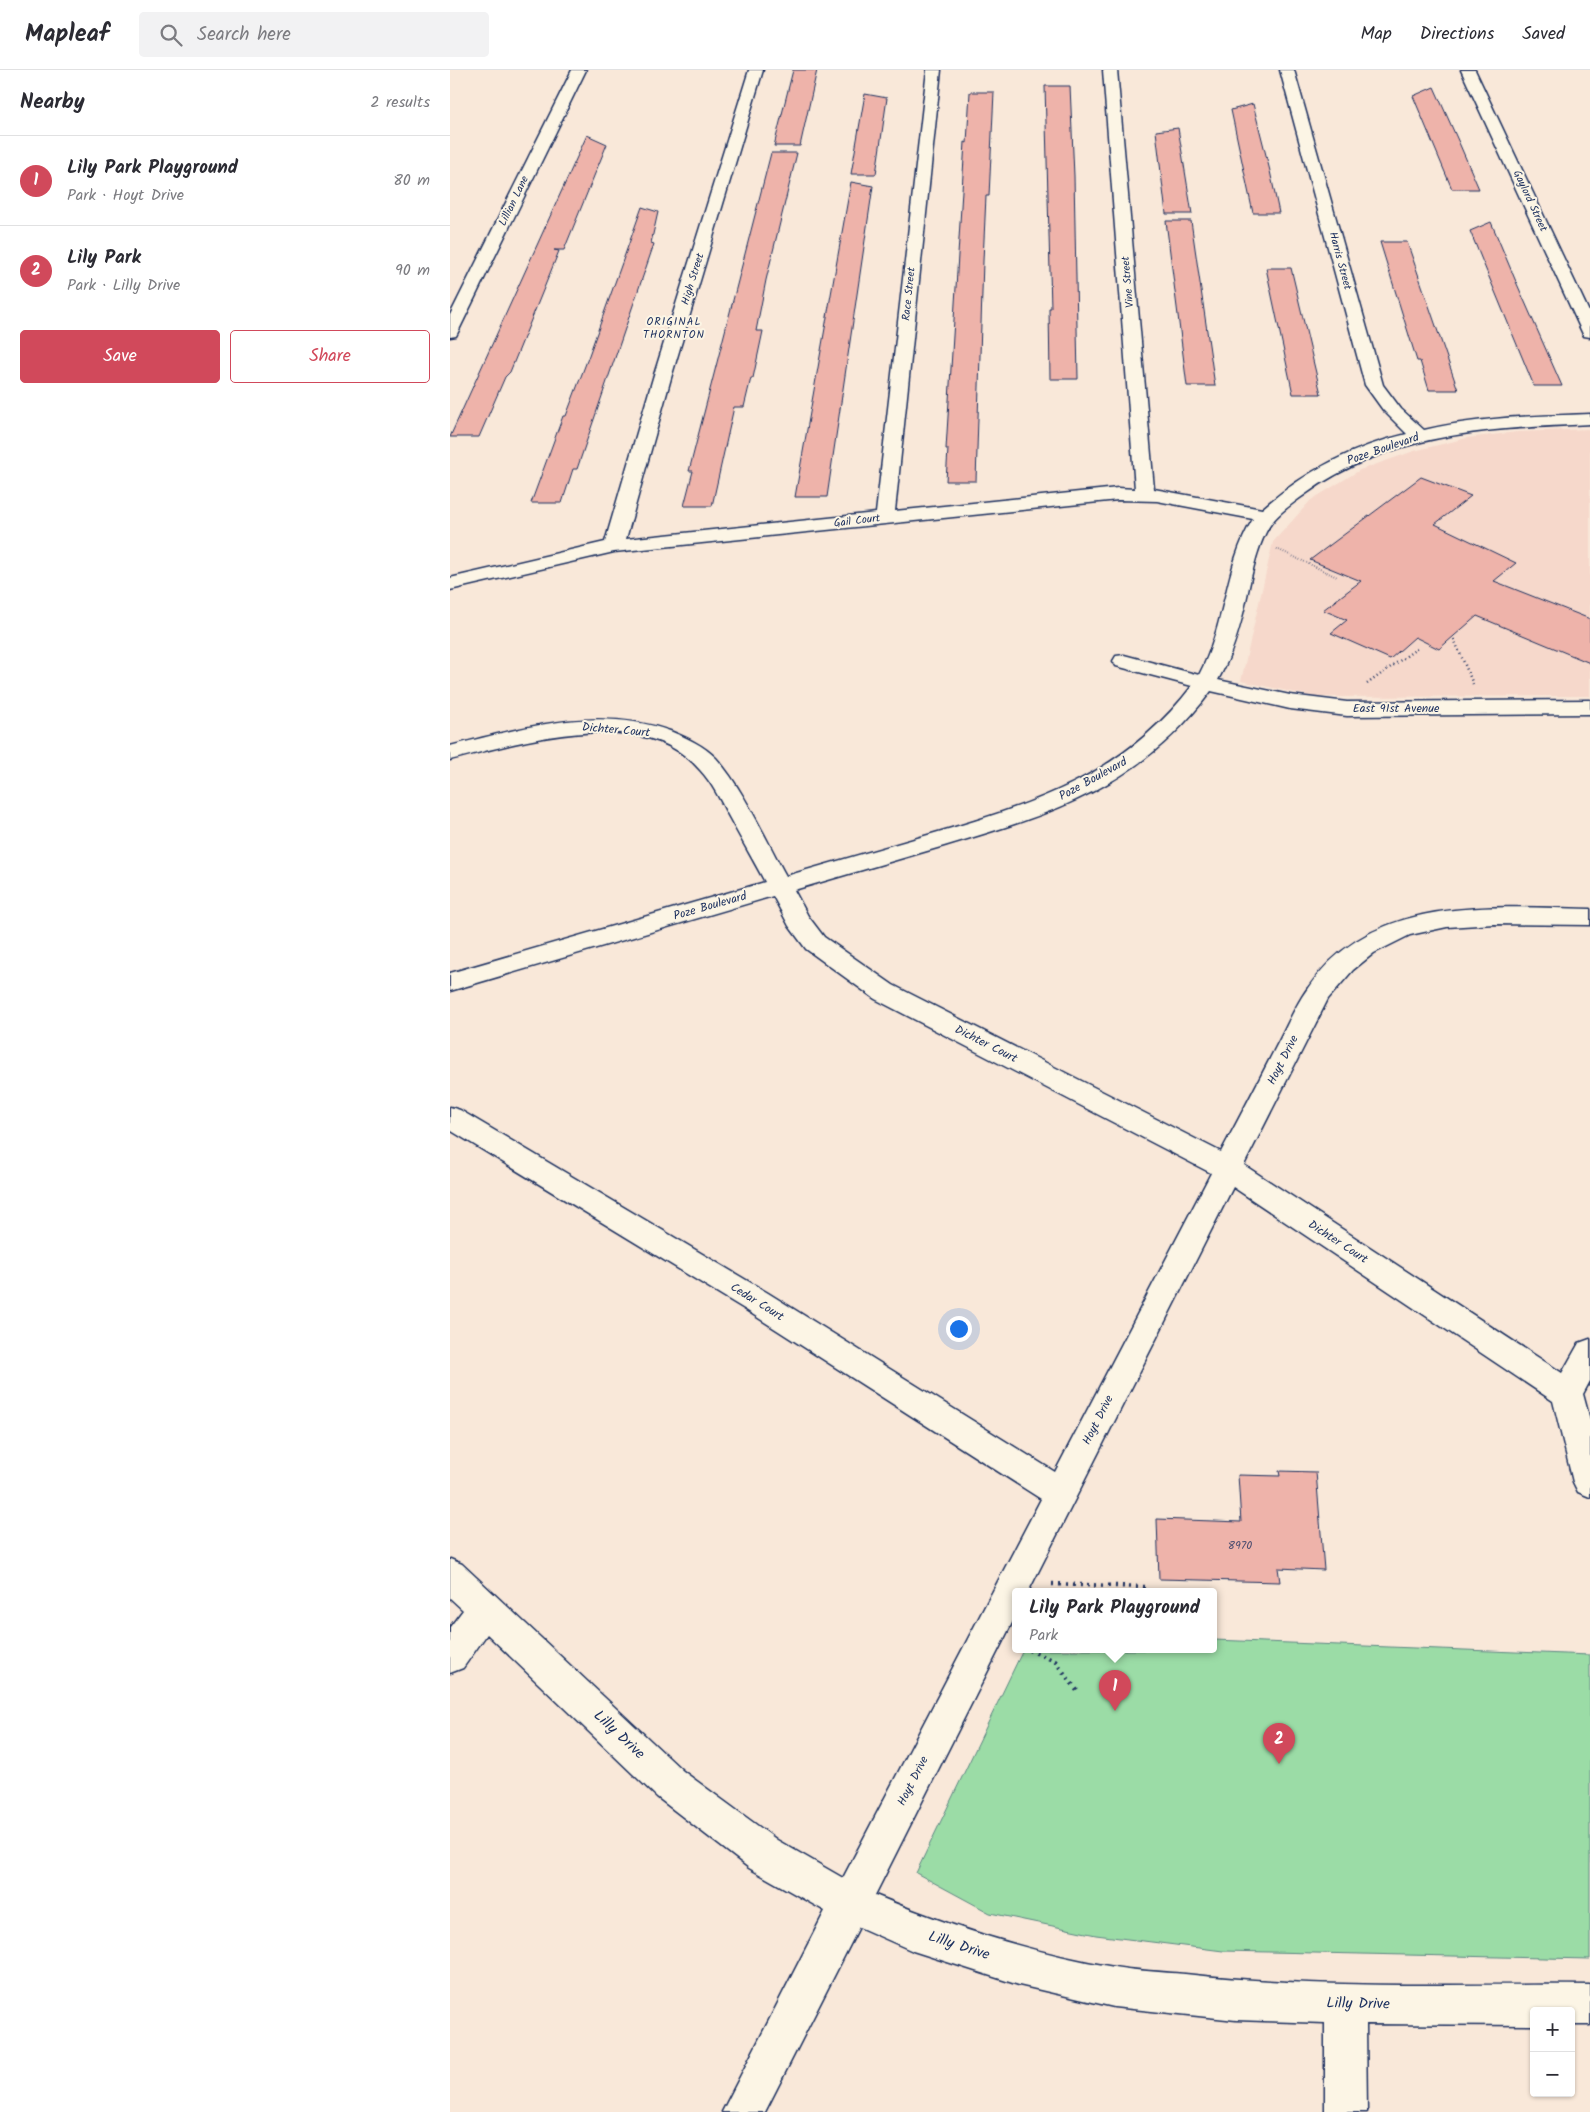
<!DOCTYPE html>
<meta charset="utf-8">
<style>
:root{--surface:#fff;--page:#f2f2f3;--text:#2b2b33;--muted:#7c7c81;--line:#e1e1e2;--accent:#d1495b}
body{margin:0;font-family:Kalam,sans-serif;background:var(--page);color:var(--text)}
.controls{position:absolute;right:15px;bottom:15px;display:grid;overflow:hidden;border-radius:5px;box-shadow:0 1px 4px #0004}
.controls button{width:45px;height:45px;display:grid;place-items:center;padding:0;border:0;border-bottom:1px solid var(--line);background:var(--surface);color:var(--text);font:25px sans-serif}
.you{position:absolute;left:508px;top:1258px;width:18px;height:18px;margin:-12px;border:4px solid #fff;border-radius:50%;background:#1a73e8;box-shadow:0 0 0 8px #1a73e833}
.badge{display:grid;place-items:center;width:32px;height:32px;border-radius:50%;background:var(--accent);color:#fff;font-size:16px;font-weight:700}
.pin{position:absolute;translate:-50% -41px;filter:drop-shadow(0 1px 2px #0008)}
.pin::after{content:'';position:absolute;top:26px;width:18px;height:15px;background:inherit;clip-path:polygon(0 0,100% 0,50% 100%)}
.popup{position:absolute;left:562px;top:1518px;width:205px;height:65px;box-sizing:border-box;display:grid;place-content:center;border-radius:5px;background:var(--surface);filter:drop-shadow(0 1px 4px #0005);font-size:16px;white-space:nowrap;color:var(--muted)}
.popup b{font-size:19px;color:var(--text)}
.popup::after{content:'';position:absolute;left:50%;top:100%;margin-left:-10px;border:10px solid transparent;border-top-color:var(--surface)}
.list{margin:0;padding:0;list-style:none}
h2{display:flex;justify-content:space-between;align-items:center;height:65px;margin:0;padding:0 20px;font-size:21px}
h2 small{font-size:16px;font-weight:400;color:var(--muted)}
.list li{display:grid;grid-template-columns:32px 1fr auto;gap:15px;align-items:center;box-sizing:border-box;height:90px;padding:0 20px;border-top:1px solid var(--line)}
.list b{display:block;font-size:19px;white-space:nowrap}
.list p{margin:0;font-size:16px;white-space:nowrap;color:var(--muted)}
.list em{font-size:16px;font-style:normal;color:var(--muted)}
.actions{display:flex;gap:10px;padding:15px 20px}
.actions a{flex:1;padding:11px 0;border:1px solid var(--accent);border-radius:5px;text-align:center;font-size:18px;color:var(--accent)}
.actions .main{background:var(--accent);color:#fff}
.icon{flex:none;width:28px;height:28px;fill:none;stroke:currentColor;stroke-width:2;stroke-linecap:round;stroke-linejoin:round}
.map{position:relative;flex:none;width:1140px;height:2042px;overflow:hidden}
header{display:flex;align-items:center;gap:30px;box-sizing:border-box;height:70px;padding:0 25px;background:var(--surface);border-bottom:1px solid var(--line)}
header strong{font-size:24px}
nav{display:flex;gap:28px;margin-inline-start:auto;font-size:18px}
.search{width:350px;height:45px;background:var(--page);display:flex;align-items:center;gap:12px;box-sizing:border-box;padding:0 18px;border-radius:5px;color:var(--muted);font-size:19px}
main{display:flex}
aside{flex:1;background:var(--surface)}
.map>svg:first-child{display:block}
.built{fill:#f6d8cb}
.green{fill:#9bdca6;stroke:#5b8682}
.building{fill:#eeb3aa;stroke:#1b2f5e}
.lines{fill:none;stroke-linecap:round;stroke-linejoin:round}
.minor-casing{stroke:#1b2f5e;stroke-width:3}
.path-far2{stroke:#1b2f5e;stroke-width:2;stroke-dasharray:0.5 2;stroke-linecap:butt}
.path-far1{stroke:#1b2f5e;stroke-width:2.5;stroke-dasharray:1 3;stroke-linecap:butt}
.path{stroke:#1b2f5e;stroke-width:4.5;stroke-dasharray:2 5;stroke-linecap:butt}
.minor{fill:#fcf5e5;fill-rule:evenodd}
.labels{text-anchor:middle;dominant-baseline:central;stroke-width:4;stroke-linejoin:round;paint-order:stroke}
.far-street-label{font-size:11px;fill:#1b2f5e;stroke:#fcf5e5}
.far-neighbourhood-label{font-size:11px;letter-spacing:1px;fill:#1b2f5e;stroke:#fcf5e5}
.street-label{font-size:12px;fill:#1b2f5e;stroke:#fcf5e5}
.near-number-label{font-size:12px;fill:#505071}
.near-street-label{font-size:15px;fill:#1b2f5e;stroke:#fcf5e5}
</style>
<header>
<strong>Mapleaf</strong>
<div class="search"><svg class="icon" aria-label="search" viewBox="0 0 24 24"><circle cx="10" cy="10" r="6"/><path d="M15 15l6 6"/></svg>Search here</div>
<nav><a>Map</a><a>Directions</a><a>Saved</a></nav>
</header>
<main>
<aside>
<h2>Nearby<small>2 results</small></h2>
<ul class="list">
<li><span class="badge">1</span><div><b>Lily Park Playground</b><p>Park · Hoyt Drive</p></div><em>80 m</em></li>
<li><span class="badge">2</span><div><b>Lily Park</b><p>Park · Lilly Drive</p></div><em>90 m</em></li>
</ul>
<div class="actions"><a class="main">Save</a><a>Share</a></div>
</aside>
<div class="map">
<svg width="1140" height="2042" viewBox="0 0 1140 2042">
<rect width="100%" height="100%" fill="#f9e8d9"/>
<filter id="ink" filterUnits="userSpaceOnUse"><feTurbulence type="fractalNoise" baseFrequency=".02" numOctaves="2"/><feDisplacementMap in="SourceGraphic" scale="10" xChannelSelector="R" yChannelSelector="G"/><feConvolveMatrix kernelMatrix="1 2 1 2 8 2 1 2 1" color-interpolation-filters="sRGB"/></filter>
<g filter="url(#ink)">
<path class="built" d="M1140,359V626L865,627L791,611L823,472L861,430L910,400L964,381L1017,368L1067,362Z"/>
<path class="green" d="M764,1570L1140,1585V1889L773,1881L646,1865L540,1843L466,1803L573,1580H764Z"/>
<g class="building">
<path d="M343,0H367L350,76H324Z"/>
<path d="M595,16H620L624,106L628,309H600L599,238H601Z"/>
<path d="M984,17L1010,75L1029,119H1002L963,26Z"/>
<path d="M520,22H544L539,126H536L533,191L526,411H496L498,379H496L515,72L517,73Z"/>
<path d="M415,24L437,28L426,104H401Z"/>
<path d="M803,34L820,101L829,143H803L781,40Z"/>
<path d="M728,58L742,144H716L706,61Z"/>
<path d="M137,65L157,74L114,180H104L109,181L60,302L55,307L29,367H0Z"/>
<path d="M321,83H347L316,210L306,261H313L303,308H301L294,337H284L262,436H234L243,401H239Z"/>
<path d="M401,112L423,116L377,427H345Z"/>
<path d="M192,137L208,142L201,173L204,174L127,399H123L112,433H81L113,346H116L138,288Z"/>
<path d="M716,151H741L765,316H737Z"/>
<path d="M1041,152L1067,214L1112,316H1084L1020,161Z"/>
<path d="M930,172H957L1008,320H979L970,291H967Z"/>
<path d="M816,198H841L871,324H843Z"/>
<path d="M971,407L1021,426L985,454L1066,493L1044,511L1140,549V593L1027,546L989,579L965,567L940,589L881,563L897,550L873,540L911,511L860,490Z"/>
<path d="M829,1401L866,1402L874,1500L828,1498L830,1512L709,1509L707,1449L791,1452L788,1405L830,1406Z"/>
</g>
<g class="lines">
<g class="minor-casing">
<g id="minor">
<path d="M122,0H136L8,262L6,266L0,267V245Z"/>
<path d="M299,0H313L221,308L176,469L426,443L477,0H491L445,441L668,418L685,419L653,0H667L704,419L812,439C854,402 902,377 957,364L933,340L915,315L830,0H844L933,315L951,339L974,360C1028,347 1085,346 1140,344V354C1039,359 942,362 857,423C842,434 824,445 816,462C805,484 801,508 796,531C790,558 782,585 768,610L840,625L897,632L1140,630V644L897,646L840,639L761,621C690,716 603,744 494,776C444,791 394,805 344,820L358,846L374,867L443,915L771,1082C791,1045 810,1008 829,971C838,954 846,934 858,918C922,824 1041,837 1140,839V855L1044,854L997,857L960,865L924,883L903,900L878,929L794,1095L1112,1303L1129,1273L1140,1269V1311L1133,1324L1140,1350V1427L1128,1422L1123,1412L1103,1331L783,1117L578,1522H566V1545L425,1825C501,1857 583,1883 664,1897C687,1901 712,1902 735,1904C869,1919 1005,1914 1140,1915V1955H1121V1941H1084V1955L916,1954L917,2042H875V1953L786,1950L664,1937L569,1915L463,1881L409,1857L315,2042H272L375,1841L299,1798L207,1727L37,1564L13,1598L0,1603V1557L13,1540L0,1528V1489L12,1494L233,1701L327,1770L393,1808L591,1429L296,1240L0,1060V1037L10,1040L318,1223L605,1402L761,1103L425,929L356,879L339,856L323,826L0,921V903L315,812C303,790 290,767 278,745C270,729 262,713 250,700C193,633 71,672 0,690V676C72,658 147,635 220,661C237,668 253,675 266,688C293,718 316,770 336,806C383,792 430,779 478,765C581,735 674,706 742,616L666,596L663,591L666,586L674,585L749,605C776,555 774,496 803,449L707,431L668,430L164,482L0,520V508L155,472L203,308Z"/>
<path d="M1011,0H1025L1140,244V267L1134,266L1132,262Z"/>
</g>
</g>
<path class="path-far2" d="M827,479L887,507"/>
<g class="path-far1">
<path d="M1004,569L1023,614"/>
<path d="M917,614L969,577"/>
</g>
<g class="path">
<path d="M602,1514L696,1517"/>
<path d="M579,1580L605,1591L628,1622"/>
</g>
<use href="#minor" class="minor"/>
</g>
</g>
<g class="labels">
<g class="far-street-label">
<text transform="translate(64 131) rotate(-64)">Lillian Lane</text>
<text transform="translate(1080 131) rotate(65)">Gaylord Street</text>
<text transform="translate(890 191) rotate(75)">Harris Street</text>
<text transform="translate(243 209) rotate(-73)">High Street</text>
<text transform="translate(678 212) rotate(-95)">Vine Street</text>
<text transform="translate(459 224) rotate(-84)">Race Street</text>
<text transform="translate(407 451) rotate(-7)">Gail Court</text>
</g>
<g class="far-neighbourhood-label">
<text x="224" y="252">ORIGINAL<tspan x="224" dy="13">THORNTON</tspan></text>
</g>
<g class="street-label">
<text transform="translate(933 379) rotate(-19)">Poze Boulevard</text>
<text x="946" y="638">East 91st Avenue</text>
<text transform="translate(166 660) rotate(5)">Dichter Court</text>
<text transform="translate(643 709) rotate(-29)">Poze Boulevard</text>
<text transform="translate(260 836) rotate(-16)">Poze Boulevard</text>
<text transform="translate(536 974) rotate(27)">Dichter Court</text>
<text transform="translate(833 990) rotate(-63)">Hoyt Drive</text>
<text transform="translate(888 1172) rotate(33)">Dichter Court</text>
<text transform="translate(307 1232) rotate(32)">Cedar Court</text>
<text transform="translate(648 1350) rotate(-63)">Hoyt Drive</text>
<text transform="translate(463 1711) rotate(-63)">Hoyt Drive</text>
</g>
<g class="near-number-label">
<text x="790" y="1475">8970</text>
</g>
<g class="near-street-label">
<text transform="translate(169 1665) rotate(43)">Lilly Drive</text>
<text transform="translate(509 1876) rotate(18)">Lilly Drive</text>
<text transform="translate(908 1934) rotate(1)">Lilly Drive</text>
</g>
</g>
</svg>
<div class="controls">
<button>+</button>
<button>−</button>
</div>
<div class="you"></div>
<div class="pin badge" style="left:665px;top:1641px">1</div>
<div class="popup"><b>Lily Park Playground</b>Park</div>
<div class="pin badge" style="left:829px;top:1694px">2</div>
</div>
</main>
